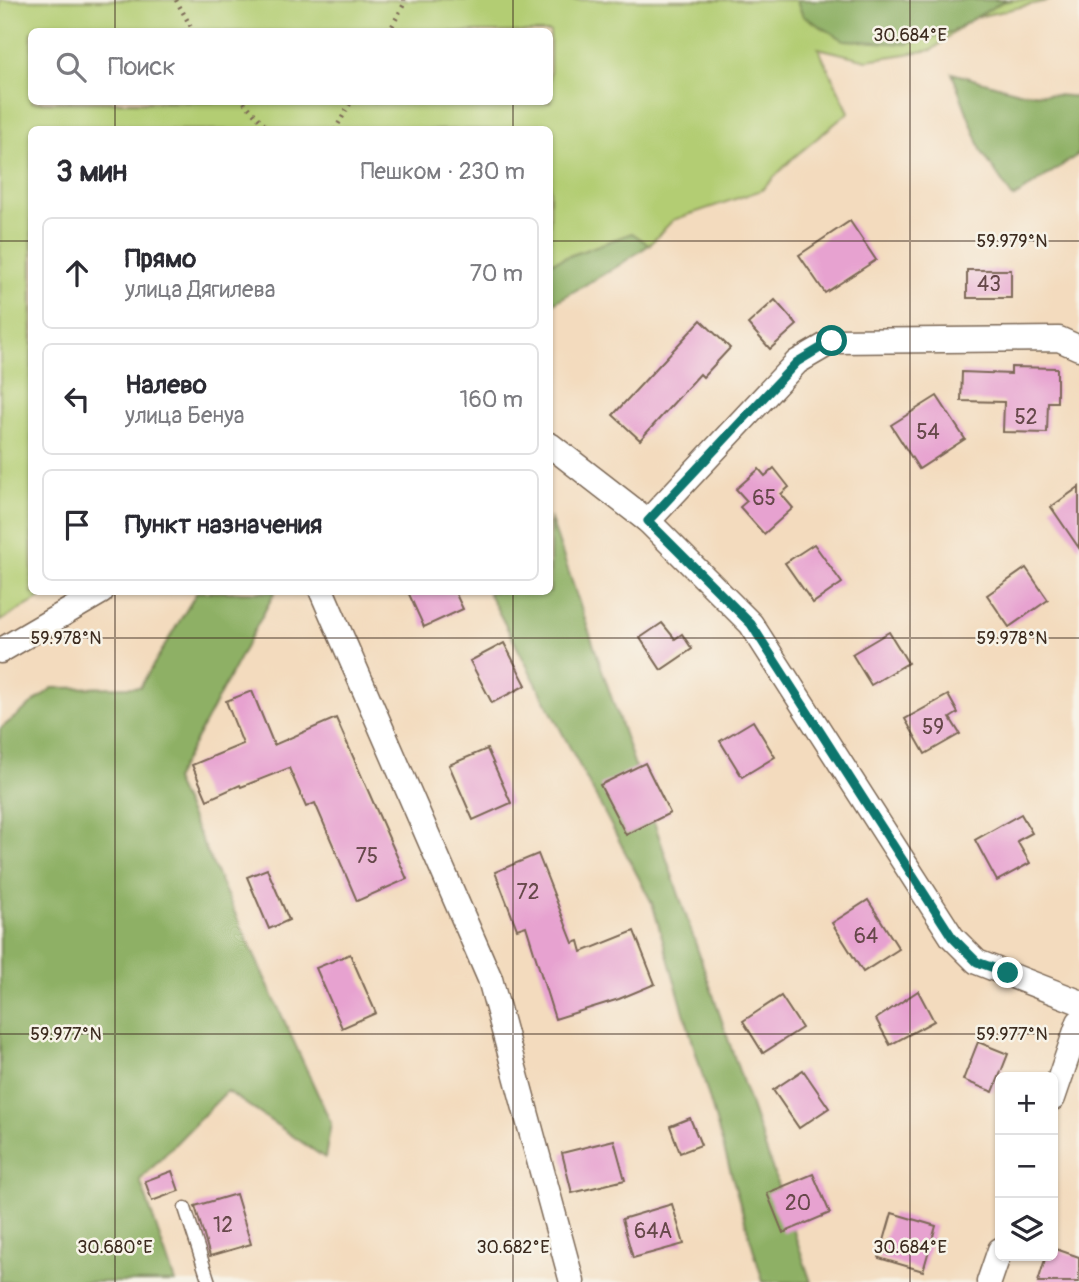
<!DOCTYPE html>
<html lang="ru">
<meta charset="utf-8">
<style>
:root{--surface:#fff;--page:#f7f7f7;--text:#2b2b33;--muted:#7c7c81;--line:#e1e1e2}
body{margin:0;font-family:Pangolin,sans-serif;background:var(--page);color:var(--text)}
.controls{position:absolute;right:21px;bottom:21px;display:grid;overflow:hidden;border-radius:10px;box-shadow:0 2px 5px #0004}
.controls button{width:63px;height:63px;display:grid;place-items:center;padding:0;border:0;border-bottom:2px solid var(--line);background:var(--surface);color:var(--text);font:35px sans-serif}
.stop{position:absolute;width:21px;height:21px;margin:-16px;border:5px solid #0f766e;border-radius:50%;background:#fff}
.stop.end{background:#0f766e;border-color:#fff;box-shadow:0 2px 7px #0008}
.list{margin:0;padding:0;list-style:none}
h2{display:flex;justify-content:space-between;align-items:center;height:91px;margin:0;padding:0 28px;font-size:30px}
h2 small{font-size:23px;font-weight:400;color:var(--muted)}
.list li{display:grid;grid-template-columns:46px 1fr auto;gap:21px;align-items:center;box-sizing:border-box;height:112px;margin:0 14px 14px;padding:0 14px;border:2px solid var(--line);border-radius:10px}
.list b{display:block;font-size:26px;white-space:nowrap}
.list p{margin:0;font-size:23px;white-space:nowrap;color:var(--muted)}
.list em{font-size:23px;font-style:normal;color:var(--muted)}
.icon{flex:none;width:38px;height:38px;fill:none;stroke:currentColor;stroke-width:2;stroke-linecap:round;stroke-linejoin:round}
.map{position:relative;flex:none;width:1079px;height:1282px;overflow:hidden}
.search{position:absolute;background:var(--surface);box-shadow:0 2px 5px #0004;left:28px;top:28px;width:525px;height:77px;display:flex;align-items:center;gap:18px;box-sizing:border-box;padding:0 24px;border-radius:10px;color:var(--muted);font-size:26px}
.panel{position:absolute;background:var(--surface);box-shadow:0 2px 5px #0004;left:28px;top:126px;width:525px;height:469px;border-radius:10px}
.map>svg:first-child{display:block}
.green{fill:#b3cd73;stroke:#777c48;stroke-width:2;fill-rule:evenodd}
.forest{fill:#8eb065;stroke:#646d42;stroke-width:2}
.building{fill:#e7a2d0}
.lines{fill:none;stroke-linecap:round;stroke-linejoin:round}
.service-casing{stroke:#7b6856;stroke-width:15}
.minor-casing{stroke:#7b6856;stroke-width:27}
.path{stroke:#7b6856;stroke-width:4.5;stroke-dasharray:2 5;stroke-linecap:butt}
.service{stroke:#fff;stroke-width:12}
.minor{stroke:#fff;stroke-width:24}
.route{stroke:#0f766e;stroke-width:9}
.ticks{fill:none;stroke:#3b2a1e;stroke-width:2;stroke-opacity:0.45}
.labels{text-anchor:middle;dominant-baseline:central;stroke-width:5;stroke-linejoin:round;paint-order:stroke}
.number-label{font-size:21px;fill:#66484a}
.ticks-label{font-size:18px;text-anchor:middle;fill:#3b2a1e;stroke:#f7f3e8;stroke-width:5;stroke-linejoin:round;paint-order:stroke}
</style>
<div class="map">
<svg width="1079" height="1282" viewBox="0 0 1079 1282">
<rect width="100%" height="100%" fill="#f7f3e8"/>
<filter id="ink" filterUnits="userSpaceOnUse"><feTurbulence type="fractalNoise" baseFrequency=".0143" numOctaves="2"/><feDisplacementMap in="SourceGraphic" scale="14" xChannelSelector="R" yChannelSelector="G"/><feConvolveMatrix kernelMatrix="1 2 1 2 8 2 1 2 1" color-interpolation-filters="sRGB"/></filter>
<filter id="wash" filterUnits="userSpaceOnUse"><feTurbulence type="fractalNoise" baseFrequency=".00686" numOctaves="4" result="noise"/><feDisplacementMap in="SourceGraphic" scale="28" xChannelSelector="R" yChannelSelector="G"/><feGaussianBlur stdDeviation="1.57" result="paint"/><feColorMatrix in="noise" values="0 0 0 0 0 0 0 0 0 0 0 0 0 0 0 0 0 1.4 0 .05"/><feComposite in="paint" operator="in"/></filter>
<g filter="url(#wash)">
<rect width="100%" height="100%" fill="#f3dbbe"/>
<path class="green" d="M0,0H1051L973,18L932,50L867,60L818,48L849,112L793,158L762,190L673,220L649,245L632,233L550,263V130H32V592H51L0,621ZM32,32H550V102H32Z"/>
<g class="forest">
<path d="M796,0H1013L1002,2L951,32L906,44L844,40L803,16Z"/>
<path d="M952,73L1019,92L1079,97V154L1013,198L982,152Z"/>
<path d="M632,233L649,245L618,266L550,305V263Z"/>
<path d="M550,517L811,1282H763L652,903L488,592H550Z"/>
<path d="M197,592H275L174,780L331,1123L325,1158L227,1091L140,1180L175,1282H0V729L52,688L140,687Z"/>
</g>
<g id="blocks">
<g class="building">
<path d="M850,221L876,260L825,293L799,255Z"/>
<rect x="967" y="270" width="44" height="28"/>
<path d="M775,300L797,325L770,349L748,324Z"/>
<path d="M701,320L730,348L703,377L700,374L640,440L613,415Z"/>
<path d="M1011,367L1057,368V402H1048L1047,433L1003,432L1004,402L961,401L962,372L1011,374Z"/>
<path d="M937,396L965,439L919,469L891,425Z"/>
<path d="M774,468L789,487L781,494L793,508L764,534L740,507L747,501L736,489L759,469L765,476Z"/>
<path d="M1079,487V548L1051,507Z"/>
<path d="M814,544L842,583L813,603L785,563Z"/>
<path d="M1026,568L1048,600L1009,627L987,595Z"/>
<path d="M408,592H455L463,609L424,627Z"/>
<path d="M662,623L675,639L682,634L692,649L661,670L640,638Z"/>
<path d="M889,632L908,663L871,685L852,654Z"/>
<path d="M504,643L526,685L492,703L470,661Z"/>
<path d="M252,691L274,745L336,718L407,879L357,901L315,803L306,807L289,768L241,787L240,785L207,800L192,765L243,744L226,701Z"/>
<path d="M948,695L958,713L950,718L960,734L925,754L905,719Z"/>
<path d="M753,721L775,757L742,777L720,741Z"/>
<path d="M487,749L511,803L473,820L449,765Z"/>
<path d="M645,763L670,813L626,835L600,785Z"/>
<path d="M1021,814L1032,833L1017,841L1030,863L997,881L975,840Z"/>
<path d="M538,854L573,943L579,941L582,952L634,931L655,984L619,999L555,1019L526,926L517,929L495,872Z"/>
<path d="M267,869L289,920L269,929L247,877Z"/>
<path d="M868,900L899,949L863,972L832,923Z"/>
<path d="M350,954L376,1013L342,1028L316,968Z"/>
<path d="M918,991L934,1021L890,1045L876,1019Z"/>
<path d="M781,996L802,1028L763,1053L743,1021Z"/>
<path d="M978,1042L1008,1054L993,1092L963,1080Z"/>
<path d="M803,1070L829,1108L799,1128L773,1090Z"/>
<path d="M690,1118L701,1145L680,1153L670,1126Z"/>
<path d="M614,1140L625,1180L572,1193L562,1153Z"/>
<path d="M172,1171L179,1191L152,1201L145,1181Z"/>
<path d="M813,1174L830,1213L783,1233L767,1193Z"/>
<path d="M236,1194L251,1244L210,1256L195,1206Z"/>
<path d="M672,1204L684,1244L633,1258L622,1219Z"/>
<path d="M892,1213L936,1226L923,1271L879,1258Z"/>
<path d="M1053,1248L1079,1257V1282H1038L1046,1256H1053Z"/>
</g>
</g>
</g>
<g filter="url(#ink)">
<use href="#blocks" fill-opacity="0" stroke="#7b6856" stroke-width="2"/>
<g class="lines">
<g class="service-casing">
<path id="service" d="M185,1208L209,1282"/>
</g>
<g class="minor-casing">
<g id="minor">
<path d="M550,445L648,521L751,624L952,937L977,962L1079,1002"/>
<path d="M648,521L797,362L833,341L1059,339L1079,348"/>
<path d="M322,592L490,979L572,1282"/>
<path d="M0,651L101,592"/>
<path d="M1053,1098L1079,1022"/>
<path d="M989,1282L1000,1250"/>
</g>
</g>
<g class="path">
<path d="M176,0L194,32"/>
<path d="M389,32L404,4V0"/>
<path d="M244,102L269,130"/>
<path d="M335,130L351,102"/>
</g>
<use href="#service" class="service"/>
<use href="#minor" class="minor"/>
</g>
</g>
<g class="lines" filter="url(#ink)">
<path class="route" d="M832,341L797,362L648,521L751,624L952,937L977,962L1008,973"/>
</g>
<path class="ticks" d="M115,0V32M513,0V32M910,0V1282M115,102V130M513,102V130M0,241H32M550,241H1079M115,592V1282M513,592V1282M0,638H1079M0,1034H1079"/>
<g class="labels">
<g class="number-label">
<text x="989" y="284">43</text>
<text x="1026" y="417">52</text>
<text x="928" y="432">54</text>
<text x="764" y="498">65</text>
<text x="933" y="727">59</text>
<text x="367" y="856">75</text>
<text x="528" y="892">72</text>
<text x="866" y="936">64</text>
<text x="798" y="1203">20</text>
<text x="223" y="1225">12</text>
<text x="653" y="1231">64А</text>
</g>
</g>
<g class="ticks-label">
<text x="910" y="41">30.684°E</text>
<text x="1012" y="247">59.979°N</text>
<text x="66" y="644">59.978°N</text>
<text x="1012" y="644">59.978°N</text>
<text x="66" y="1040">59.977°N</text>
<text x="1012" y="1040">59.977°N</text>
<text x="115" y="1253">30.680°E</text>
<text x="513" y="1253">30.682°E</text>
<text x="910" y="1253">30.684°E</text>
</g>
</svg>
<div class="controls">
<button>+</button>
<button>−</button>
<button><svg class="icon" aria-label="layers" viewBox="0 0 24 24"><path d="M12 4l9 5-9 5-9-5zM3 14l9 5 9-5"/></svg></button>
</div>
<div class="stop" style="left:832px;top:341px"></div>
<div class="stop end" style="left:1008px;top:973px"></div>
<div class="search"><svg class="icon" aria-label="search" viewBox="0 0 24 24"><circle cx="10" cy="10" r="6"/><path d="M15 15l6 6"/></svg>Поиск</div>
<section class="panel">
<h2>3 мин<small>Пешком · 230 m</small></h2>
<ul class="list">
<li><svg class="icon" aria-label="ahead" viewBox="0 0 24 24"><path d="M12 20V5M6 11l6-6 6 6"/></svg><div><b>Прямо</b><p>улица Дягилева</p></div><em>70 m</em></li>
<li><svg class="icon" aria-label="left" viewBox="0 0 24 24"><path d="M17 20v-9H6M10 6l-5 5 5 5"/></svg><div><b>Налево</b><p>улица Бенуа</p></div><em>160 m</em></li>
<li><svg class="icon" aria-label="arrive" viewBox="0 0 24 24"><path d="M6 21V4h12l-3 4 3 4H6"/></svg><div><b>Пункт назначения</b></div></li>
</ul>
</section>
</div>
